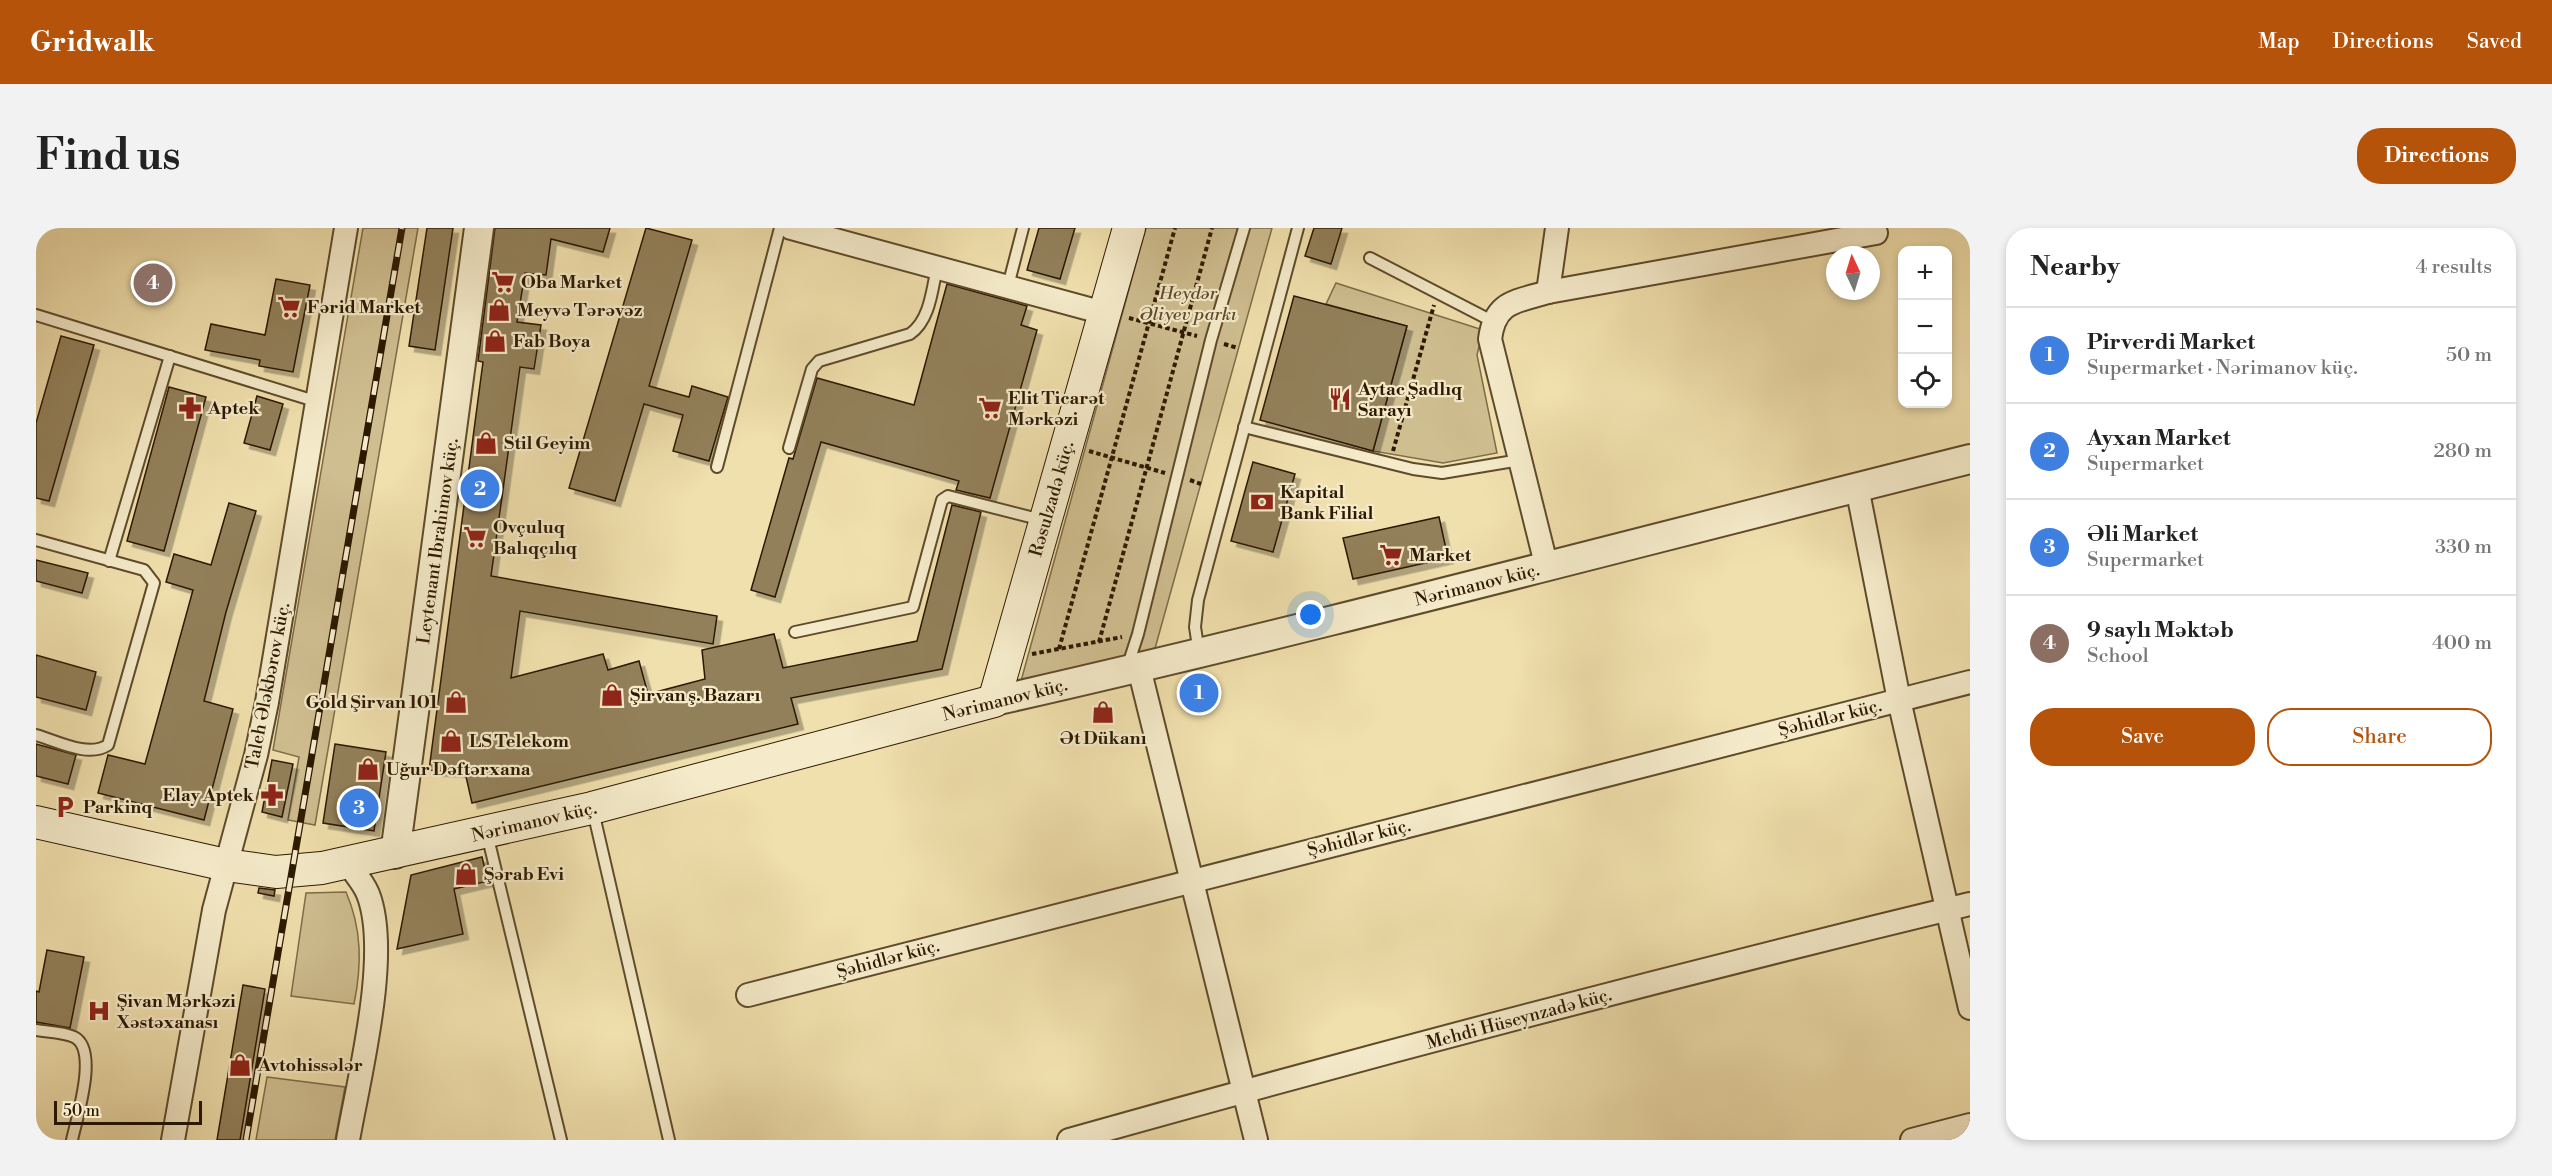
<!DOCTYPE html>
<meta charset="utf-8">
<style>
:root{--surface:#fff;--page:#f2f2f2;--text:#222;--muted:#767676;--line:#e0e0e0;--accent:#b45309}
body{margin:0;font-family:"Libre Bodoni",serif;background:var(--page);color:var(--text)}
.controls{position:absolute;right:18px;top:18px;display:grid;overflow:hidden;border-radius:12px;box-shadow:0 3px 9px #0003}
.controls button{width:54px;height:54px;display:grid;place-items:center;padding:0;border:0;border-bottom:2px solid var(--line);background:var(--surface);color:var(--text);font:30px sans-serif}
.compass{position:absolute;left:1790px;top:18px;width:54px;height:54px;border-radius:50%;background:var(--surface);box-shadow:0 3px 9px #0003;rotate:356deg}
.scale{position:absolute;left:18px;bottom:15px;width:148px;box-sizing:border-box;padding-left:6px;border:3px solid #2d1900;border-top:0;font-size:16px;line-height:21px;white-space:nowrap;color:#2d1900;-webkit-text-stroke:4px #f5ebca;paint-order:stroke}
.you{position:absolute;left:1275px;top:387px;width:21px;height:21px;margin:-15px;border:4px solid #fff;border-radius:50%;background:#1a73e8;box-shadow:0 0 0 9px #1a73e833}
.badge{display:grid;place-items:center;width:39px;height:39px;border-radius:50%;background:var(--accent);color:#fff;font-size:20px;font-weight:700}
.pin{position:absolute;translate:-50% -50%;border:3px solid #fff;box-shadow:0 2px 6px #0006}
.list{margin:0;padding:0;list-style:none}
h2{display:flex;justify-content:space-between;align-items:center;height:78px;margin:0;padding:0 24px;font-size:26px}
h2 small{font-size:20px;font-weight:400;color:var(--muted)}
.list li{display:grid;grid-template-columns:39px 1fr auto;gap:18px;align-items:center;box-sizing:border-box;height:96px;padding:0 24px;border-top:2px solid var(--line)}
.list b{display:block;font-size:22px;white-space:nowrap}
.list p{margin:0;font-size:20px;white-space:nowrap;color:var(--muted)}
.list em{font-size:20px;font-style:normal;color:var(--muted)}
.actions{display:flex;gap:12px;padding:18px 24px}
.actions a{flex:1;padding:14px 0;border:2px solid var(--accent);border-radius:24px;text-align:center;font-size:21px;color:var(--accent)}
.actions .main{background:var(--accent);color:#fff}
.icon{flex:none;width:33px;height:33px;fill:none;stroke:currentColor;stroke-width:2;stroke-linecap:round;stroke-linejoin:round}
.map{position:relative;flex:none;width:1934px;height:912px;overflow:hidden;border-radius:24px}
header{display:flex;align-items:center;gap:36px;box-sizing:border-box;height:84px;padding:0 30px;background:var(--accent);color:#fff}
header strong{font-size:28px}
nav{display:flex;gap:33px;margin-inline-start:auto;font-size:21px}
.intro{display:flex;align-items:center;justify-content:space-between;box-sizing:border-box;height:144px;padding:0 36px}
h1{margin:0;font-size:42px}
.button{padding:15px 27px;border-radius:24px;background:var(--accent);color:#fff;font-size:21px;font-weight:700}
main{display:flex;gap:36px;padding:0 36px}
aside{flex:1;background:var(--surface);border-radius:24px;box-shadow:0 3px 9px #0003}
.map>svg:first-child{display:block}
.green{fill:#cfbe90;stroke:#7e6c48;stroke-width:1.5}
.building{fill:#92805a;stroke:#2d1900;stroke-width:1.5;filter:url(#shadow)}
.lines{fill:none;stroke-linecap:round;stroke-linejoin:round}
.service-casing{stroke:#5e4b2b;stroke-width:14}
.minor-casing{stroke:#5e4b2b;stroke-width:26}
.tertiary-casing{stroke:#5e4b2b;stroke-width:32}
.secondary-casing{stroke:#2d1900;stroke-width:34}
.path{stroke:#2d1900;stroke-width:4;stroke-dasharray:4.5 3;stroke-linecap:butt}
.service{stroke:#f5ebca;stroke-width:10}
.minor{stroke:#f5ebca;stroke-width:22}
.tertiary{stroke:#f5ebca;stroke-width:28}
.secondary{stroke:#f5ebca;stroke-width:32}
.rail-casing{stroke:#2d1900;stroke-width:7}
.rail{stroke:#f5ebca;stroke-width:4.5;stroke-dasharray:14;stroke-linecap:butt}
.labels{text-anchor:middle;dominant-baseline:central;stroke-width:4.5;stroke-linejoin:round;paint-order:stroke}
.poi-label{font-size:18px;font-weight:bold;fill:#2d1900;stroke:#f5ebca;text-anchor:start}
.park-label{font-size:18px;font-style:italic;fill:#5e4b2b;stroke:#f5ebca}
.street-label{font-size:18px;fill:#2d1900;stroke:#f5ebca}
</style>
<header>
<strong>Gridwalk</strong>
<nav><a>Map</a><a>Directions</a><a>Saved</a></nav>
</header>
<div class="intro"><h1>Find us</h1><a class="button">Directions</a></div>
<main>
<div class="map">
<svg width="1934" height="912" viewBox="0 0 1934 912">
<defs>
<filter id="shadow"><feDropShadow dx="5.5" dy="5.5" stdDeviation="0" flood-color="#0004"/></filter>
</defs>
<rect width="100%" height="100%" fill="#f0e0ad"/>
<filter id="stains"><feTurbulence type="fractalNoise" baseFrequency=".00333" numOctaves="4"/><feColorMatrix values="0 0 0 0 .2 0 0 0 0 .09 0 0 0 0 .02 0 0 0 .5 -.17"/></filter>
<radialGradient id="worn" r=".72"><stop offset=".6" stop-color="#630" stop-opacity="0"/><stop offset="1" stop-color="#630" stop-opacity=".3"/></radialGradient>
<g class="green">
<path d="M327,0H382L279,597L252,592L263,529L237,522Z"/>
<path d="M1110,0H1236L1118,424L985,453Z"/>
<path d="M1300,55L1447,102L1441,127L1461,225L1407,235L1337,223L1371,98L1290,76Z"/>
<path d="M310,664C326,701 326,737 318,776L255,768L270,665Z"/>
<path d="M231,849L309,859L299,912H220Z"/>
</g>
<g class="building">
<path d="M391,0H417L399,122L373,118Z"/>
<path d="M459,0H574L567,24L515,11L510,47L489,45L481,94L505,97L498,141L484,139L455,348L681,388L677,416L484,383L475,450L567,426L572,442L603,433L612,466L669,451L666,422L738,406L747,440L881,413L916,277L945,284L906,441L755,470L762,496L436,575L429,544L393,542L447,134L442,133Z"/>
<path d="M610,0L656,12L613,158L653,169L656,158L692,169L673,233L637,223L647,187L608,176L579,273L533,260Z"/>
<path d="M1003,0H1039L1024,51L991,42Z"/>
<path d="M1278,0H1306L1295,36L1269,28Z"/>
<path d="M240,51L274,57L257,144L223,138L224,132L169,122L175,96L229,107Z"/>
<path d="M911,56L991,78L985,97L1001,102L954,270L920,262L923,253L785,214L739,369L715,362L753,230L757,231L781,150L878,177Z"/>
<path d="M1258,68L1371,98L1337,223L1224,192Z"/>
<path d="M25,108L58,117L13,273L0,270V195Z"/>
<path d="M133,159L170,169L128,323L91,313Z"/>
<path d="M221,168L247,176L234,222L208,215Z"/>
<path d="M1217,234L1259,246L1237,324L1195,313Z"/>
<path d="M193,275L220,283L190,384L168,473L197,481L168,592L62,565L72,527L109,536L157,362L130,354L138,326L175,337Z"/>
<path d="M1403,289L1412,330L1317,351L1307,310Z"/>
<path d="M0,332L52,345L46,365L0,353Z"/>
<path d="M0,427L60,444L50,482L0,469Z"/>
<path d="M0,516L40,527L32,556L0,548Z"/>
<path d="M299,516L350,524L338,603L287,595Z"/>
<path d="M236,532L257,536L246,589L226,584Z"/>
<path d="M446,629L452,653L418,661L427,706L361,721L375,647Z"/>
<path d="M223,660L239,662L238,668L222,665Z"/>
<path d="M11,722L48,729L34,800L0,794V763L3,764Z"/>
<path d="M207,757L229,761L204,912H181Z"/>
</g>
<g class="lines">
<g class="service-casing">
<g id="service">
<path d="M1334,30L1456,93"/>
<path d="M972,58L987,0"/>
<path d="M0,87L282,174"/>
<path d="M1208,199L1377,241L1406,245L1484,232"/>
<path d="M753,220L776,141L783,133L874,106C894,92 896,62 901,39"/>
<path d="M681,239L744,0"/>
<path d="M0,312L108,342L118,355L72,517C52,530 21,513 0,507"/>
<path d="M73,333L134,128"/>
<path d="M759,404L877,379L906,272L912,268L1006,292"/>
<path d="M1163,425L1159,399L1162,372L1262,0"/>
<path d="M1091,440L1102,406L1175,112L1208,0"/>
<path d="M557,583L633,912"/>
<path d="M451,606L525,912"/>
<path d="M0,802C11,804 27,804 38,809C63,821 41,889 36,912"/>
</g>
</g>
<g class="minor-casing">
<g id="minor">
<path d="M755,0L1068,85"/>
<path d="M1512,64L1521,0"/>
<path d="M1821,259L1863,472L1934,780"/>
<path d="M1511,340L1454,111C1459,73 1479,74 1512,64L1840,5"/>
<path d="M1103,440L1220,912"/>
<path d="M712,767L1934,454"/>
<path d="M137,912L178,682L220,527L231,474L310,0"/>
<path d="M312,912C323,849 355,725 332,666C328,656 319,645 312,636"/>
<path d="M1033,912C1332,828 1632,749 1934,676"/>
<path d="M1876,912L1934,897"/>
</g>
</g>
<g class="tertiary-casing">
<g id="tertiary">
<path d="M958,473C1285,399 1609,312 1934,231"/>
<path d="M359,626L443,0"/>
</g>
</g>
<g class="secondary-casing">
<path id="secondary" d="M0,594L190,637L240,644L286,640L556,580L958,473L1093,0"/>
</g>
<g class="path">
<path d="M1093,90L1161,108"/>
<path d="M1188,116L1202,120"/>
<path d="M1053,223L1129,245"/>
<path d="M1357,223L1398,77"/>
<path d="M1154,252L1165,256"/>
<path d="M1063,414L1176,0"/>
<path d="M1023,421L1139,0"/>
<path d="M996,426L1086,409"/>
</g>
<use href="#service" class="service"/>
<use href="#minor" class="minor"/>
<use href="#tertiary" class="tertiary"/>
<use href="#secondary" class="secondary"/>
<g class="rail-casing">
<path id="rail" d="M210,912L366,0"/>
</g>
<use href="#rail" class="rail"/>
</g>
<defs>
<g id="supermarket-bare" transform="scale(1.8)"><path d="M-6-5.5h2.5l.6 2H6L4.5 2H-2.5L-4.4-4H-6ZM-1.5 3.2a1.3 1.3 0 1 0 .1 0ZM3 3.2a1.3 1.3 0 1 0 .1 0Z" fill="#8f2418" stroke="#f5ebca" stroke-width="2.5" paint-order="stroke"/></g>
<g id="shop-bare" transform="scale(1.8)"><path d="M-5-2.5h2.3a2.7 3.5 0 0 1 5.4 0H5L5.5 6h-11ZM-1.5-2.5h3a1.5 2.3 0 0 0-3 0Z" fill="#8f2418" stroke="#f5ebca" stroke-width="2.5" paint-order="stroke"/></g>
<g id="restaurant-bare" transform="scale(1.8)"><path d="M-5-6h1v4h1v-4h1v4h1v-4h1v5L-1.5 .5V6h-2V.5L-5-1ZM5-6V6H3V1.5H1.5Q1.5-4 5-6Z" fill="#8f2418" stroke="#f5ebca" stroke-width="2.5" paint-order="stroke"/></g>
<g id="pharmacy-bare" transform="scale(1.8)"><path d="M-2-6h4v4h4v4h-4v4h-4v-4h-4v-4h4Z" fill="#8f2418" stroke="#f5ebca" stroke-width="2.5" paint-order="stroke"/></g>
<g id="bank-bare" transform="scale(1.8)"><path d="M-6-4H6V4H-6ZM0-2.3a2.3 2.3 0 1 0 0 4.6a2.3 2.3 0 1 0 0-4.6Z" fill="#8f2418" stroke="#f5ebca" stroke-width="2.5" paint-order="stroke"/></g>
<g id="parking-bare" transform="scale(1.8)"><path d="M-3.5-5.5H1a3.5 3.5 0 0 1 0 7H-1V5.5H-3.5ZM-1-3.4V-.6H.8a1.4 1.4 0 0 0 0-2.8Z" fill="#8f2418" stroke="#f5ebca" stroke-width="2.5" paint-order="stroke"/></g>
<g id="hospital-bare" transform="scale(1.8)"><path d="M-5-5h3v3.5h4V-5h3V5h-3V1.5h-4V5h-3Z" fill="#8f2418" stroke="#f5ebca" stroke-width="2.5" paint-order="stroke"/></g>
</defs>
<g fill-rule="evenodd">
<use href="#supermarket-bare" x="467" y="54"/>
<use href="#supermarket-bare" x="253" y="79"/>
<use href="#shop-bare" x="463" y="82"/>
<use href="#shop-bare" x="459" y="113"/>
<use href="#restaurant-bare" x="1304" y="171"/>
<use href="#pharmacy-bare" x="154" y="180"/>
<use href="#supermarket-bare" x="954" y="180"/>
<use href="#shop-bare" x="450" y="215"/>
<use href="#bank-bare" x="1226" y="274"/>
<use href="#supermarket-bare" x="439" y="309"/>
<use href="#supermarket-bare" x="1355" y="327"/>
<use href="#shop-bare" x="576" y="467"/>
<use href="#shop-bare" x="420" y="474"/>
<use href="#shop-bare" x="1067" y="484"/>
<use href="#shop-bare" x="415" y="513"/>
<use href="#shop-bare" x="332" y="541"/>
<use href="#pharmacy-bare" x="236" y="567"/>
<use href="#parking-bare" x="29" y="579"/>
<use href="#shop-bare" x="430" y="646"/>
<use href="#hospital-bare" x="63" y="783"/>
<use href="#shop-bare" x="204" y="837"/>
</g>
<g class="labels">
<g class="poi-label">
<text x="485" y="54">Oba Market</text>
<text x="271" y="79">Fərid Market</text>
<text x="481" y="82">Meyvə Tərəvəz</text>
<text x="477" y="113">Fab Boya</text>
<text x="1322" y="161">Aytac Şadlıq<tspan x="1322" dy="21">Sarayı</tspan></text>
<text x="972" y="170">Elit Ticarət<tspan x="972" dy="21">Mərkəzi</tspan></text>
<text x="172" y="180">Aptek</text>
<text x="468" y="215">Stil Geyim</text>
<text x="1244" y="264">Kapital<tspan x="1244" dy="21">Bank Filial</tspan></text>
<text x="457" y="299">Ovçuluq<tspan x="457" dy="21">Balıqçılıq</tspan></text>
<text x="1373" y="327">Market</text>
<text x="594" y="467">Şirvan ş. Bazarı</text>
<text x="402" y="474" text-anchor="end">Gold Şirvan 101</text>
<text x="1067" y="510" text-anchor="middle">Ət Dükanı</text>
<text x="433" y="513">LS Telekom</text>
<text x="350" y="541">Uğur Dəftərxana</text>
<text x="218" y="567" text-anchor="end">Elay Aptek</text>
<text x="47" y="579">Parkinq</text>
<text x="448" y="646">Şərab Evi</text>
<text x="81" y="773">Şivan Mərkəzi<tspan x="81" dy="21">Xəstəxanası</tspan></text>
<text x="222" y="837">Avtohissələr</text>
</g>
<g class="park-label">
<text x="1152" y="65">Heydər<tspan x="1152" dy="21">Əliyev parkı</tspan></text>
</g>
<g class="street-label">
<text transform="translate(1016 271) rotate(-74)">Rəsulzadə küç.</text>
<text transform="translate(402 313) rotate(-82)">Leytenant Ibrahimov küç.</text>
<text transform="translate(1441 357) rotate(-14)">Nərimanov küç.</text>
<text transform="translate(232 458) rotate(-79)">Taleh Ələkbərov küç.</text>
<text transform="translate(969 472) rotate(-14)">Nərimanov küç.</text>
<text transform="translate(1794 490) rotate(-14)">Şəhidlər küç.</text>
<text transform="translate(498 594) rotate(-13)">Nərimanov küç.</text>
<text transform="translate(1323 610) rotate(-14)">Şəhidlər küç.</text>
<text transform="translate(852 731) rotate(-15)">Şəhidlər küç.</text>
<text transform="translate(1483 791) rotate(-15)">Mehdi Hüseynzadə küç.</text>
</g>
</g>
<rect width="100%" height="100%" filter="url(#stains)"/>
<rect width="100%" height="100%" fill="url(#worn)"/>
</svg>
<div class="controls">
<button>+</button>
<button>−</button>
<button><svg class="icon" aria-label="locate" viewBox="0 0 24 24"><circle cx="12" cy="12" r="6"/><path d="M12 2v4M12 18v4M2 12h4M18 12h4"/></svg></button>
</div>
<svg class="compass" viewBox="-18 -18 36 36"><path d="M0-13l5 13h-10z" fill="#e53935"/><path d="M0 13l5-13h-10z" fill="#767676"/></svg>
<div class="scale">50 m</div>
<div class="you"></div>
<div class="pin badge" style="left:1163px;top:465px;background:#3f7fe0">1</div>
<div class="pin badge" style="left:444px;top:261px;background:#3f7fe0">2</div>
<div class="pin badge" style="left:323px;top:580px;background:#3f7fe0">3</div>
<div class="pin badge" style="left:117px;top:55px;background:#8d6e63">4</div>
</div>
<aside>
<h2>Nearby<small>4 results</small></h2>
<ul class="list">
<li><span class="badge" style="background:#3f7fe0">1</span><div><b>Pirverdi Market</b><p>Supermarket · Nərimanov küç.</p></div><em>50 m</em></li>
<li><span class="badge" style="background:#3f7fe0">2</span><div><b>Ayxan Market</b><p>Supermarket</p></div><em>280 m</em></li>
<li><span class="badge" style="background:#3f7fe0">3</span><div><b>Əli Market</b><p>Supermarket</p></div><em>330 m</em></li>
<li><span class="badge" style="background:#8d6e63">4</span><div><b>9 saylı Məktəb</b><p>School</p></div><em>400 m</em></li>
</ul>
<div class="actions"><a class="main">Save</a><a>Share</a></div>
</aside>
</main>
